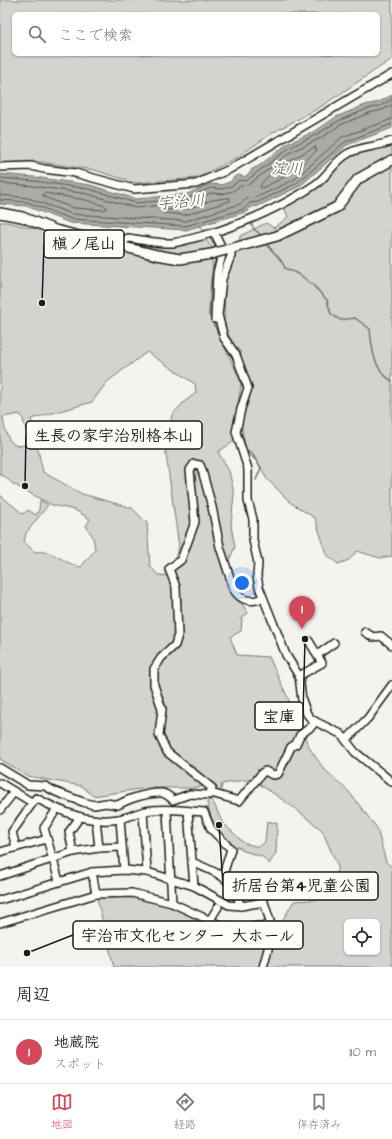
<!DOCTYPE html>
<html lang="ja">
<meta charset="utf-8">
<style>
:root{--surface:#fff;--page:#f7f7f7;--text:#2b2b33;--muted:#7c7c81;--line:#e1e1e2;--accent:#d1495b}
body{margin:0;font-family:"Architects Daughter","Klee One",sans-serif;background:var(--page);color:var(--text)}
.controls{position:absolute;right:12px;bottom:12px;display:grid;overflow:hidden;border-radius:6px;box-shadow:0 1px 3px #0004}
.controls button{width:36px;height:36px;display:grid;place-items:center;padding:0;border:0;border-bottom:1px solid var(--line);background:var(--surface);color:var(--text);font:20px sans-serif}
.you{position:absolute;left:242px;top:583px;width:14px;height:14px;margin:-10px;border:3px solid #fff;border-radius:50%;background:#1a73e8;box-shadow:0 0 0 6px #1a73e833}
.badge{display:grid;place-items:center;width:26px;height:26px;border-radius:50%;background:var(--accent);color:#fff;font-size:13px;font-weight:700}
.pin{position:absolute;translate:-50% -33px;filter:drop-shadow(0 1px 2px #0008)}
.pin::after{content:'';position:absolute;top:21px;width:14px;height:12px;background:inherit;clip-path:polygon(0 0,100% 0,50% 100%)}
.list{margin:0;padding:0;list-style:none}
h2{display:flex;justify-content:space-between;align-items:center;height:52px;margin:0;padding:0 16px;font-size:17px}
h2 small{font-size:13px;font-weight:400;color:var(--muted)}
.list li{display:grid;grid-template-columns:26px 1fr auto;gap:12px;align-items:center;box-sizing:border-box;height:64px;padding:0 16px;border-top:1px solid var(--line)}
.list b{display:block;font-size:15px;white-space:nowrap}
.list p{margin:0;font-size:13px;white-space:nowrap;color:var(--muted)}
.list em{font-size:13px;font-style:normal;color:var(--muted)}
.icon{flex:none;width:22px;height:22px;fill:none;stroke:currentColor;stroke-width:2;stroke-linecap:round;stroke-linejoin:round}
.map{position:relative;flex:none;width:392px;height:967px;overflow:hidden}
.search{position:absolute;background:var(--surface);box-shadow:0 1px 3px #0004;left:12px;right:12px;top:12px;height:44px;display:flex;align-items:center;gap:10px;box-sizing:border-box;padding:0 14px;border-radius:6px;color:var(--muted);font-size:15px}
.sheet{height:116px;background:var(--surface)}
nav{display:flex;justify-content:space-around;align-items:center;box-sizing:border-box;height:56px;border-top:1px solid var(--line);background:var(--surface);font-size:11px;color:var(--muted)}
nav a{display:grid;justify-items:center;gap:2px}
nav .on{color:var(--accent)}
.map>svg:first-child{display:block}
.green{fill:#d4d3cf;stroke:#787876;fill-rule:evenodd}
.water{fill:#abaaa6;stroke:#72716f}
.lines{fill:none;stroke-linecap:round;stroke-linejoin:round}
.shore{stroke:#555553;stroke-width:1}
.stream{stroke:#72716f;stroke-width:1.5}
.minor-casing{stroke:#1c1c1c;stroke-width:10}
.major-casing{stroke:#1c1c1c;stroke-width:12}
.minor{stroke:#fdfcf7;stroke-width:7}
.major{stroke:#fdfcf7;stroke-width:9}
.major-bridge-casing{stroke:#1c1c1c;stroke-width:12;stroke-linecap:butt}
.major-bridge{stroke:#fdfcf7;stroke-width:9}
.labels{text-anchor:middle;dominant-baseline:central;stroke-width:4;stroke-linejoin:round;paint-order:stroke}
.water-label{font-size:16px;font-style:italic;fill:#5c5c5a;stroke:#fdfcf7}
.leader{fill:none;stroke:#1c1c1c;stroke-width:1.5}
.callout-dot{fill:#1c1c1c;stroke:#fdfcf7;stroke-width:1.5}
.callout{fill:#fdfcf7;stroke:#1c1c1c;stroke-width:1.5}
.callout-label{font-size:16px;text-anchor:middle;font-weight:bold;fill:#1c1c1c}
</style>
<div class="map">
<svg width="392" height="967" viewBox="0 0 392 967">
<rect width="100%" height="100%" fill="#f4f3ee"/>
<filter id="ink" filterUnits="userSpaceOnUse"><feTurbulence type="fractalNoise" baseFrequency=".025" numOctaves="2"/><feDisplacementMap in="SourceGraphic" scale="8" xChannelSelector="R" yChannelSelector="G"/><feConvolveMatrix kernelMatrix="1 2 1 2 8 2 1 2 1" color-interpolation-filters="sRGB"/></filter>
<g filter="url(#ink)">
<g class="green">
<path d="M0,0H392V59L319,108L274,132L236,158L197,178L136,183L94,170L33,161L13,164L0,163ZM14,14H378V54H14Z"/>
<path d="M392,141V556L380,558L357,551L349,560L338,564L327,555L315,518L291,503L266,478L260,465L249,454L245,445L241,426L245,403L252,386L224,325L225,281L234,254L239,249L240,236L266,223L274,228L288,217L284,207L349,157Z"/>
<path d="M0,222H7L144,255L150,246H176L205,239L212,247L213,323L239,377L241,386L236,416V440L218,452L229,471L234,493L231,526L235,547L225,569L239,599L248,613L242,618L241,631L230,637L237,655L269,657L293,709L309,747L323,768L349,792L377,828L386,862L392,867V967H267L273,940L264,967H114L96,894L132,893L172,903L222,926L272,925L275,933L294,901L326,899L338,867L322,830L289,804L252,779L222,784L220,795L213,794L211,785L192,788H147L93,796L82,786L27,776L0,759V495L23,514L28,510L36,515L39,510L40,500L48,505L26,533L24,542L35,552C54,549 65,565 81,567L95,550L93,537L86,526L90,519L75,510L52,505L13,484L4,476L0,475ZM147,352L195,384L196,393L184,402L172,415L165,447L179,547L168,576L158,575L150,566L147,523L132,508L82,494L43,472L31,419L92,402L107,382ZM20,414L23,419L28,439L32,441C12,455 5,436 3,417ZM347,922H377V952H347Z"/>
<path d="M212,799L222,822L244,843L259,847L265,842L267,821L277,823L276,853L269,864L263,857L241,850V848C220,844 211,820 207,802Z"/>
</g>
<path class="water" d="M392,95V128L347,145L300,186L256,207L255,206L248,209L249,211L186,230L70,223L26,206L0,204V174L34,177L90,185L136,199L187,194L211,184L221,185L230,182L234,177L239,175L244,177L250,173L252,169L259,166L287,144L317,130L336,117L365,105L379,102Z"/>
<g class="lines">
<g class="shore">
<path d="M315,147L317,150L291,174L262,188L260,187C262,176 304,152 315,147Z"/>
<path d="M0,178L34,181L89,189L136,203L188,198L210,188L221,189L232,186L239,180L246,181L289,148L319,133L338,121L367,109L380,106L392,99"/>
<path d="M0,183L33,186L88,194L136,208L189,202L211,193L222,194L233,191L240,186L248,185L291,152L321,138L340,125L369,113L382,110L392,105"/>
<path d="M45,193L86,200L105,206L107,208L105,210L73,208L44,197L43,195Z"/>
<path d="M0,195L28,198L72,214L186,221L240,204L248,198L257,197L281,186L295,179L342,137L392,119"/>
<path d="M230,198V201L185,215L164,213L166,210L190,208L212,200Z"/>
<path d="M0,200L27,202L71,219L186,226L244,209L250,203L258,202L297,183L345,142L392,124"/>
</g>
<g class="stream">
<path d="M250,222L254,229L262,236"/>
<path d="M200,226L205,232"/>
<path d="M209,237L216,248"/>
<path d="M266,243C272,252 281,257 285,268L300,275L313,285L327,300L331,314L340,320L355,318L370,329C372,348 373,370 392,381"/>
<path d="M216,256L211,280L209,315L220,336"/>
<path d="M244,448L252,454L261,468L256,480"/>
</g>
<g class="minor-casing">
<g id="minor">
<path d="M0,167L31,166L44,169L75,173L134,189L196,184L230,169L392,74"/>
<path d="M214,232L221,246L222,255L217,273L215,319"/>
<path d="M122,246L125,240L128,238C144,240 158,244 173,243C185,241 197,237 209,234C247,222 283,207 316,184C328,176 335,160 349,153C362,146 378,147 392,141"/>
<path d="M231,249V256L222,279L218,315L224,338L236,355L248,388L241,409L236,432L248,469V501L253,519V540L258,563L257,576L259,587L286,655L299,676L302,700L307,714L312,720L341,734L355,752L392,782"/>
<path d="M365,632L373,637L381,636L392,645"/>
<path d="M317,655L334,643"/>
<path d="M299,676L322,663L309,641"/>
<path d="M368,718L392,685"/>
<path d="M346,740L366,720"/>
<path d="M0,768L28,785L45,786L56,792L83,802L94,805L106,803L118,805C128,799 149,792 162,793C167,794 170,797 173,800L190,794L209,795L212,788L167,752L159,735L162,709L154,685V669L161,658L175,645L178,635L176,587L169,569L181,560L195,522L190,470L194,464L200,465L202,470L212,507L220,547L234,590C241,601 252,603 263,598"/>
<path d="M0,783L33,803"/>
<path d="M211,793L239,801L262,773L265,771L273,775L278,774L291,747L296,744L300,735L312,726L315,721"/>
<path d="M57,809L44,828L59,881"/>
<path d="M0,810L14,792"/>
<path d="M167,811L172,903"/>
<path d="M188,811L194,886"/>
<path d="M143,812L147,872"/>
<path d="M120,819L124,870"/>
<path d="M96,820L99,848"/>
<path d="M16,847L12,832L36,798C62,812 89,824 119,819C130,817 140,811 152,810C169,808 187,811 204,812L211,829L231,849L223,875"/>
<path d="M0,852L47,839"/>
<path d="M73,852L69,832L80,817"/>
<path d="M192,862C221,875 229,874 241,906"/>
<path d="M92,872L96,894"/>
<path d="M0,876L73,852L99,848L122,847"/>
<path d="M0,900L92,872L124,870L147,872L194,886L229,905L241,906L264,902L273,931L263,967"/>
<path d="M210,920L218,907"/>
<path d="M0,923L96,894L132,893L172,903L222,926L239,928L272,925"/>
</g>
</g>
<g class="major-casing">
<g id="major">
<path d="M0,213L22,217L55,230L157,255L180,259L211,254"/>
<path d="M226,250L277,236L337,207L358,179L392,160"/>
</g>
</g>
<use href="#minor" class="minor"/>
<use href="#major" class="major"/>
<g class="major-bridge-casing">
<path id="major-bridge" d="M211,254L226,250"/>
</g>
<use href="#major-bridge" class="major-bridge"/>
</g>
</g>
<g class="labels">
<g class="water-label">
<text x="287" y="169">淀川</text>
<text transform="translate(181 202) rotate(-5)">宇治川</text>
</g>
</g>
<path class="leader" d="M42 303L44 244M25 486L26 435M305 639L303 716M219 825L223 886M27 953L73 935"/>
<g class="callout-dot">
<circle cx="42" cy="303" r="4"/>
<circle cx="25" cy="486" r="4"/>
<circle cx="305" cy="639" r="4"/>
<circle cx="219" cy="825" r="4"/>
<circle cx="27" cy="953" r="4"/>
</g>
<g class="callout">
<rect x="44" y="230" width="80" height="28" rx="4"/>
<rect x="26" y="421" width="176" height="28" rx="4"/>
<rect x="255" y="702" width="48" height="28" rx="4"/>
<rect x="223" y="872" width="155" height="28" rx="4"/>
<rect x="73" y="921" width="230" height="28" rx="4"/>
</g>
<g class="callout-label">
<text x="84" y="249">槇ノ尾山</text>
<text x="114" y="441">生長の家宇治別格本山</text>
<text x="279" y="722">宝庫</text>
<text x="301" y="891">折居台第4児童公園</text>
<text x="188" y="941">宇治市文化センター 大ホール</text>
</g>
</svg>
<div class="controls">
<button><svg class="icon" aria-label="locate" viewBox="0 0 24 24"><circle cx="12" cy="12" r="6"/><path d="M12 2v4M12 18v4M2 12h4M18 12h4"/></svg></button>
</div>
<div class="you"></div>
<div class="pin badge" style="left:302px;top:629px">1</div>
<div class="search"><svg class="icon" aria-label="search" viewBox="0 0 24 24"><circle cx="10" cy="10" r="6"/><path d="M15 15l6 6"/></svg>ここで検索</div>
</div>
<section class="sheet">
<h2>周辺<small></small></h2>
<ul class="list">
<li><span class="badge">1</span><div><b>地蔵院</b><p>スポット</p></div><em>110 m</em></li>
</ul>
</section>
<nav>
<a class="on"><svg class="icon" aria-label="map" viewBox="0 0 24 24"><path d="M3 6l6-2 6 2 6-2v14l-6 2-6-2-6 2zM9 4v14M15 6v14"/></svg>地図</a>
<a><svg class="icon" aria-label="directions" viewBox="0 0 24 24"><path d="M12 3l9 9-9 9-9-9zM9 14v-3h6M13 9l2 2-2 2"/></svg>経路</a>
<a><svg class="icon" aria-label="saved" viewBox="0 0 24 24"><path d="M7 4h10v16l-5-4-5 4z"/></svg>保存済み</a>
</nav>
